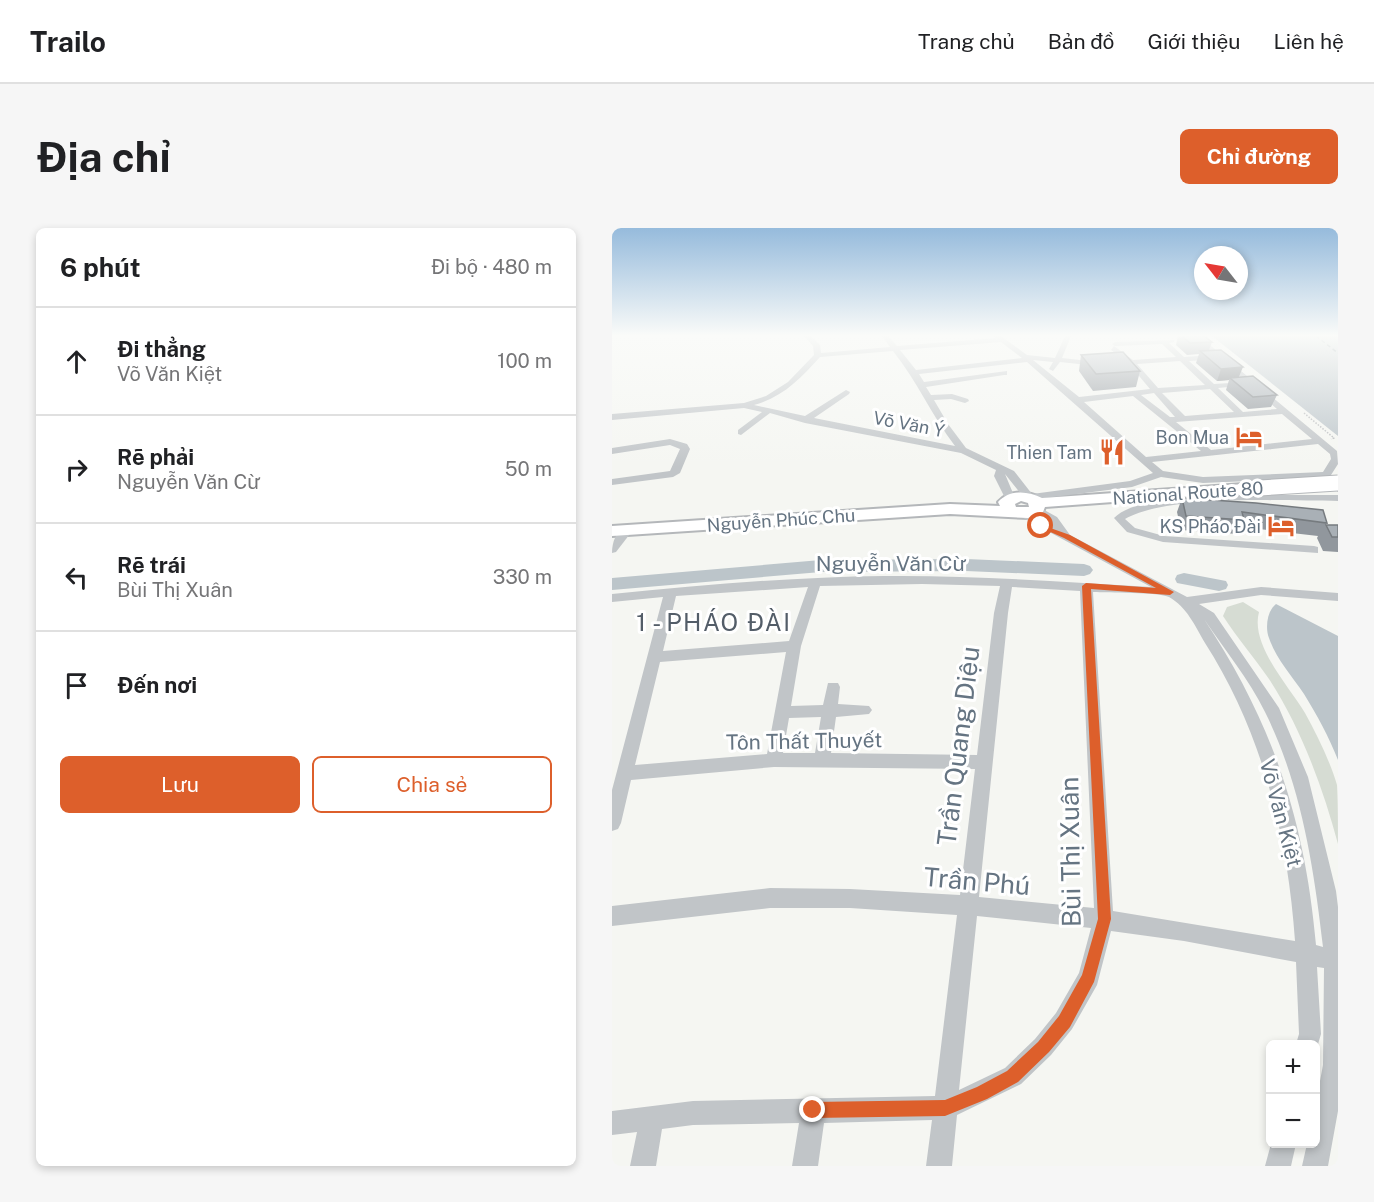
<!DOCTYPE html>
<html lang="vi">
<meta charset="utf-8">
<style>
:root{--surface:#fff;--page:#f6f6f6;--text:#202124;--muted:#757577;--line:#e0e0e0;--accent:#dd5f2b}
body{margin:0;font-family:"Public Sans",sans-serif;background:var(--page);color:var(--text)}
.controls{position:absolute;right:18px;bottom:18px;display:grid;overflow:hidden;border-radius:9px;box-shadow:0 3px 9px #0003}
.controls button{width:54px;height:54px;display:grid;place-items:center;padding:0;border:0;border-bottom:2px solid var(--line);background:var(--surface);color:var(--text);font:30px sans-serif}
.compass{position:absolute;left:582px;top:18px;width:54px;height:54px;border-radius:50%;background:var(--surface);box-shadow:0 3px 9px #0003;rotate:301deg}
.stop{position:absolute;width:18px;height:18px;margin:-14px;border:4px solid #dd5f2b;border-radius:50%;background:#fff}
.stop.end{background:#dd5f2b;border-color:#fff;box-shadow:0 2px 6px #0008}
.list{margin:0;padding:0;list-style:none}
h2{display:flex;justify-content:space-between;align-items:center;height:78px;margin:0;padding:0 24px;font-size:26px}
h2 small{font-size:20px;font-weight:400;color:var(--muted)}
.list li{display:grid;grid-template-columns:39px 1fr auto;gap:18px;align-items:center;box-sizing:border-box;height:108px;padding:0 24px;border-top:2px solid var(--line)}
.list b{display:block;font-size:22px;white-space:nowrap}
.list p{margin:0;font-size:20px;white-space:nowrap;color:var(--muted)}
.list em{font-size:20px;font-style:normal;color:var(--muted)}
.actions{display:flex;gap:12px;padding:18px 24px}
.actions a{flex:1;padding:14px 0;border:2px solid var(--accent);border-radius:9px;text-align:center;font-size:21px;color:var(--accent)}
.actions .main{background:var(--accent);color:#fff}
.icon{flex:none;width:33px;height:33px;fill:none;stroke:currentColor;stroke-width:2;stroke-linecap:round;stroke-linejoin:round}
.map{position:relative;flex:none;width:726px;height:938px;overflow:hidden;border-radius:9px}
header{display:flex;align-items:center;gap:36px;box-sizing:border-box;height:84px;padding:0 30px;background:var(--surface);border-bottom:2px solid var(--line)}
header strong{font-size:28px}
nav{display:flex;gap:33px;margin-inline-start:auto;font-size:21px}
.intro{display:flex;align-items:center;justify-content:space-between;box-sizing:border-box;height:144px;padding:0 36px}
h1{margin:0;font-size:42px}
.button{padding:15px 27px;border-radius:9px;background:var(--accent);color:#fff;font-size:21px;font-weight:700}
main{display:flex;gap:36px;padding:0 36px}
aside{flex:1;background:var(--surface);border-radius:9px;box-shadow:0 3px 9px #0003}
.map>svg:first-child{display:block}
.green{fill:#d6dcd3}
.water{fill:#bcc5ca}
.lines{fill:none;stroke-linecap:round;stroke-linejoin:round}
.river{fill:#bcc5ca;fill-rule:evenodd}
.ferry{stroke:#61757f;stroke-width:1.5;stroke-dasharray:4 3;stroke-linecap:butt}
.highway-casing{stroke:#b4b7ba;stroke-width:4}
.path{stroke:#bbbdbf;stroke-width:1.5;stroke-dasharray:1.5 1.5;stroke-linecap:butt}
.minor{fill:#c1c5c8;fill-rule:evenodd}
.highway{fill:#fff;fill-rule:evenodd}
.highway-bridge-casing{stroke:#b4b7ba;stroke-width:17;stroke-linecap:butt}
.highway-bridge{stroke:#fff;stroke-width:15}
.wall{fill:#91979d}
.shaded-wall{fill:#767b7f}
.building{fill:#a9b0b6;stroke:#767b7f;stroke-width:1.5}
.route{fill:#dd5f2b}
.labels{text-anchor:middle;dominant-baseline:central;stroke-width:6;stroke-linejoin:round;paint-order:stroke}
.far-street-label{font-size:18px;fill:#657482;stroke:#fff}
.far-poi-label{font-size:18px;fill:#657482;stroke:#fff;text-anchor:end}
.street-label{font-size:21px;fill:#657482;stroke:#fff}
.quarter-label{font-size:24px;letter-spacing:1.5px;fill:#535d68;stroke:#fff}
.near-street-label{font-size:26px;fill:#657482;stroke:#fff}
</style>
<header>
<strong>Trailo</strong>
<nav><a>Trang chủ</a><a>Bản đồ</a><a>Giới thiệu</a><a>Liên hệ</a></nav>
</header>
<div class="intro"><h1>Địa chỉ</h1><a class="button">Chỉ đường</a></div>
<main>
<aside>
<h2>6 phút<small>Đi bộ · 480 m</small></h2>
<ul class="list">
<li><svg class="icon" aria-label="ahead" viewBox="0 0 24 24"><path d="M12 20V5M6 11l6-6 6 6"/></svg><div><b>Đi thẳng</b><p>Võ Văn Kiệt</p></div><em>100 m</em></li>
<li><svg class="icon" aria-label="right" viewBox="0 0 24 24"><path d="M7 20v-9h11M14 6l5 5-5 5"/></svg><div><b>Rẽ phải</b><p>Nguyễn Văn Cừ</p></div><em>50 m</em></li>
<li><svg class="icon" aria-label="left" viewBox="0 0 24 24"><path d="M17 20v-9H6M10 6l-5 5 5 5"/></svg><div><b>Rẽ trái</b><p>Bùi Thị Xuân</p></div><em>330 m</em></li>
<li><svg class="icon" aria-label="arrive" viewBox="0 0 24 24"><path d="M6 21V4h12l-3 4 3 4H6"/></svg><div><b>Đến nơi</b></div></li>
</ul>
<div class="actions"><a class="main">Lưu</a><a>Chia sẻ</a></div>
</aside>
<div class="map">
<svg width="726" height="938" viewBox="0 0 726 938">
<rect width="100%" height="100%" fill="#f5f6f2"/>
<path class="green" d="M631,374L647,384C638,417 677,458 693,485C705,507 718,533 725,557C726,574 726,598 726,616C711,560 689,500 657,451C642,429 625,410 611,388L615,379Z"/>
<g class="water">
<path d="M600,108H726V208Z"/>
<path d="M664,376L726,408V532C717,509 705,487 692,466C680,448 664,431 657,410C653,400 655,383 664,376Z"/>
</g>
<g class="lines">
<g class="river">
<path d="M354,331L472,336L478,338L481,342L478,346L472,348L354,343L209,344L0,362V350L209,332Z"/>
<path d="M572,345L614,353L616,357L614,361L607,363L565,355L563,351L565,347Z"/>
</g>
<path class="ferry" d="M704,108L726,125"/>
<g class="highway-casing">
<path id="highway" d="M632,256L640,261L637,264L433,279L431,284L416,290L338,286L0,308V298L338,276L388,278L386,274C398,261 416,263 430,270ZM409,273L416,275L417,279H404L403,276Z"/>
</g>
<path class="path" d="M692,185L722,210L719,211"/>
<g class="minor">
<path d="M192,108H199L208,117L209,125L278,119L270,108H276L285,118L384,110L382,108H389L415,127L443,130L453,108H459L450,130L486,134L513,132L499,122L502,118L521,132L564,129L550,116L503,118L500,116L503,114L562,112V114L557,115L572,129L601,127L580,108H587L725,223L726,236L719,247L726,255V264L710,250L591,255L549,249L520,259L417,272L413,271L393,246L403,270L398,273L393,270L382,248L384,242L349,225L193,195L158,185L129,207L126,206V202L150,184L132,180L0,192V186L132,175L154,168L176,154L202,127L201,118ZM389,114L410,130L304,142L288,122ZM281,123C305,153 320,188 343,218L202,190L237,166L238,164L234,162L193,188L142,177C171,169 188,151 208,129ZM606,131L633,154L602,156L577,133ZM421,132L441,134L437,141L441,143L448,134L486,138L517,136L538,161L467,169ZM568,133L593,157L546,160L525,136ZM415,134L541,245L518,253L420,266L402,243L354,220L336,196L322,172L339,171L353,175L357,173L356,171L340,166L319,167L314,159L392,147H395V143L312,154L307,146ZM637,157L665,181L631,184L606,160ZM598,161L622,184L573,188L550,165ZM542,165L563,189H558L529,167ZM521,168L589,223L534,229L472,174ZM670,186L700,211L599,222L564,194ZM706,216L718,226L719,231L711,244L591,249L551,243L540,234Z"/>
<path d="M58,211L75,216L78,221L68,245L61,249L0,257V251L58,243L68,221L58,217L0,226V220Z"/>
<path d="M646,267H726V273C674,273 556,266 513,291L523,300L552,308L702,318L706,319V325L551,314L515,304L502,290C525,266 612,267 646,267Z"/>
<path d="M425,278L445,289L458,307L575,369L649,359L726,365V373L649,367L587,376L602,385L667,480L696,549L724,663L726,679V883L716,938H690L695,916H704V874L711,837L712,740L705,739L709,806L704,823V816H684L687,806L684,734L572,713L499,703L485,757L460,801L439,827L409,856L345,887L340,938H314L320,892L212,895L206,938H180L187,895L81,897L50,901L44,938H18L25,904L0,907V883L81,873L323,868L345,687L238,680H158L0,698V678L158,660L238,661L348,667L363,541L162,539L19,552L9,595L6,601L0,603V562L51,369L0,374V366C90,357 181,349 272,348C361,347 450,354 539,359L404,286L409,283L413,284L441,298L421,283V279ZM310,356L388,358L382,385L365,527L219,525L224,489L257,486L260,482L257,478L226,476L228,459L226,455H216L211,477L179,478L189,418L208,358ZM196,359L177,413L51,423L64,368ZM400,359L468,363L482,680L367,669L396,385ZM481,364C495,365 548,364 557,369C575,379 583,398 593,415C650,504 676,608 683,713L501,683ZM592,391C612,421 637,451 653,484C689,556 702,640 711,719L704,717C693,593 661,495 592,391ZM174,424L155,526L23,537L48,434ZM209,489L203,525H171L177,490ZM365,688L479,700L467,745L444,785L423,811L393,840L347,862Z"/>
<path d="M15,299L21,302L4,324L0,325C0,314 4,302 15,299Z"/>
<path d="M659,916H684L679,938H653Z"/>
</g>
<use href="#highway" class="highway"/>
<g class="highway-bridge-casing">
<path id="highway-bridge" d="M632,261L726,255"/>
</g>
<use href="#highway-bridge" class="highway-bridge"/>
</g>
<g class="wall">
<path d="M566,108H592L600,114L597,122L627,149L665,167L659,179L636,181L614,162L617,152L605,153L584,135L587,126L575,127L564,117Z"/>
<path d="M469,127L528,143L524,159L481,163L467,143Z"/>
<path d="M570,270L715,295L714,297H726V324L711,323L705,310L706,308L629,299L626,306L569,302L565,284Z"/>
</g>
<path class="shaded-wall" d="M631,139L626,151L618,150L617,152L605,153L609,141Z"/>
<g class="building">
<path d="M570,108H592L600,114L578,115Z"/>
<path d="M609,122L631,139L609,141L588,123Z"/>
<path d="M511,124L528,143L484,146L469,127Z"/>
<path d="M641,148L665,167L641,169L618,150Z"/>
<path d="M570,270L644,275L711,282L715,295L630,284L632,292L574,288Z"/>
<path d="M714,297H726V309H720Z"/>
</g>
<linearGradient id="sky" x2="0" y2="1"><stop stop-color="#96bbdc"/><stop offset="0.45" stop-color="#fafbf9"/><stop offset="1" stop-color="#fafbf9" stop-opacity="0"/></linearGradient>
<rect width="726" height="239" fill="url(#sky)"/>
<path class="route" d="M427,296L458,307L562,364L558,367L479,361L499,691L482,754L458,799L437,824L406,854L375,871L333,888L201,890L196,887L193,882L196,876L201,874L333,872L365,859L395,843L426,814L447,788L470,747L486,691L470,358L474,355L544,360L452,310L427,299Z"/>
<defs>
<g id="hotel-bare" transform="scale(2.07)"><path d="M-6-4.5h1.5V1H6V5H4.5V3h-9V5H-6ZM-4 0a1.8 1.8 0 1 1 3.6 0ZM.5 0V-2.5h3Q6-2.5 6 0Z" fill="#dd5f2b" stroke="#fff" stroke-width="2.5" paint-order="stroke"/></g>
<g id="restaurant-bare" transform="scale(2.07)"><path d="M-5-6h1v4h1v-4h1v4h1v-4h1v5L-1.5 .5V6h-2V.5L-5-1ZM5-6V6H3V1.5H1.5Q1.5-4 5-6Z" fill="#dd5f2b" stroke="#fff" stroke-width="2.5" paint-order="stroke"/></g>
</defs>
<g fill-rule="evenodd">
<use href="#hotel-bare" x="637" y="209"/>
<use href="#restaurant-bare" x="500" y="224"/>
<use href="#hotel-bare" x="669" y="298"/>
</g>
<g class="labels">
<g class="far-street-label">
<text transform="translate(297 196) rotate(11)">Võ Văn Ý</text>
<text transform="translate(576 265) rotate(-4)">National Route 80</text>
<text transform="translate(169 292) rotate(-4)">Nguyễn Phúc Chu</text>
</g>
<g class="far-poi-label">
<text x="617" y="209">Bon Mua</text>
<text x="480" y="224">Thien Tam</text>
<text x="649" y="298">KS Pháo Đài</text>
</g>
<g class="street-label">
<text x="279" y="335">Nguyễn Văn Cừ</text>
<text transform="translate(192 513) rotate(-1)">Tôn Thất Thuyết</text>
<text transform="translate(669 585) rotate(75)">Võ Văn Kiệt</text>
</g>
<g class="quarter-label">
<text x="102" y="394">1 - PHÁO ĐÀI</text>
</g>
<g class="near-street-label">
<text transform="translate(346 518) rotate(-83)">Trần Quang Diệu</text>
<text transform="translate(458 624) rotate(-91)">Bùi Thị Xuân</text>
<text transform="translate(365 653) rotate(5)">Trần Phú</text>
</g>
</g>
</svg>
<div class="controls">
<button>+</button>
<button>−</button>
</div>
<svg class="compass" viewBox="-18 -18 36 36"><path d="M0-13l5 13h-10z" fill="#e53935"/><path d="M0 13l5-13h-10z" fill="#757577"/></svg>
<div class="stop" style="left:429px;top:298px"></div>
<div class="stop end" style="left:201px;top:882px"></div>
</div>
</main>
